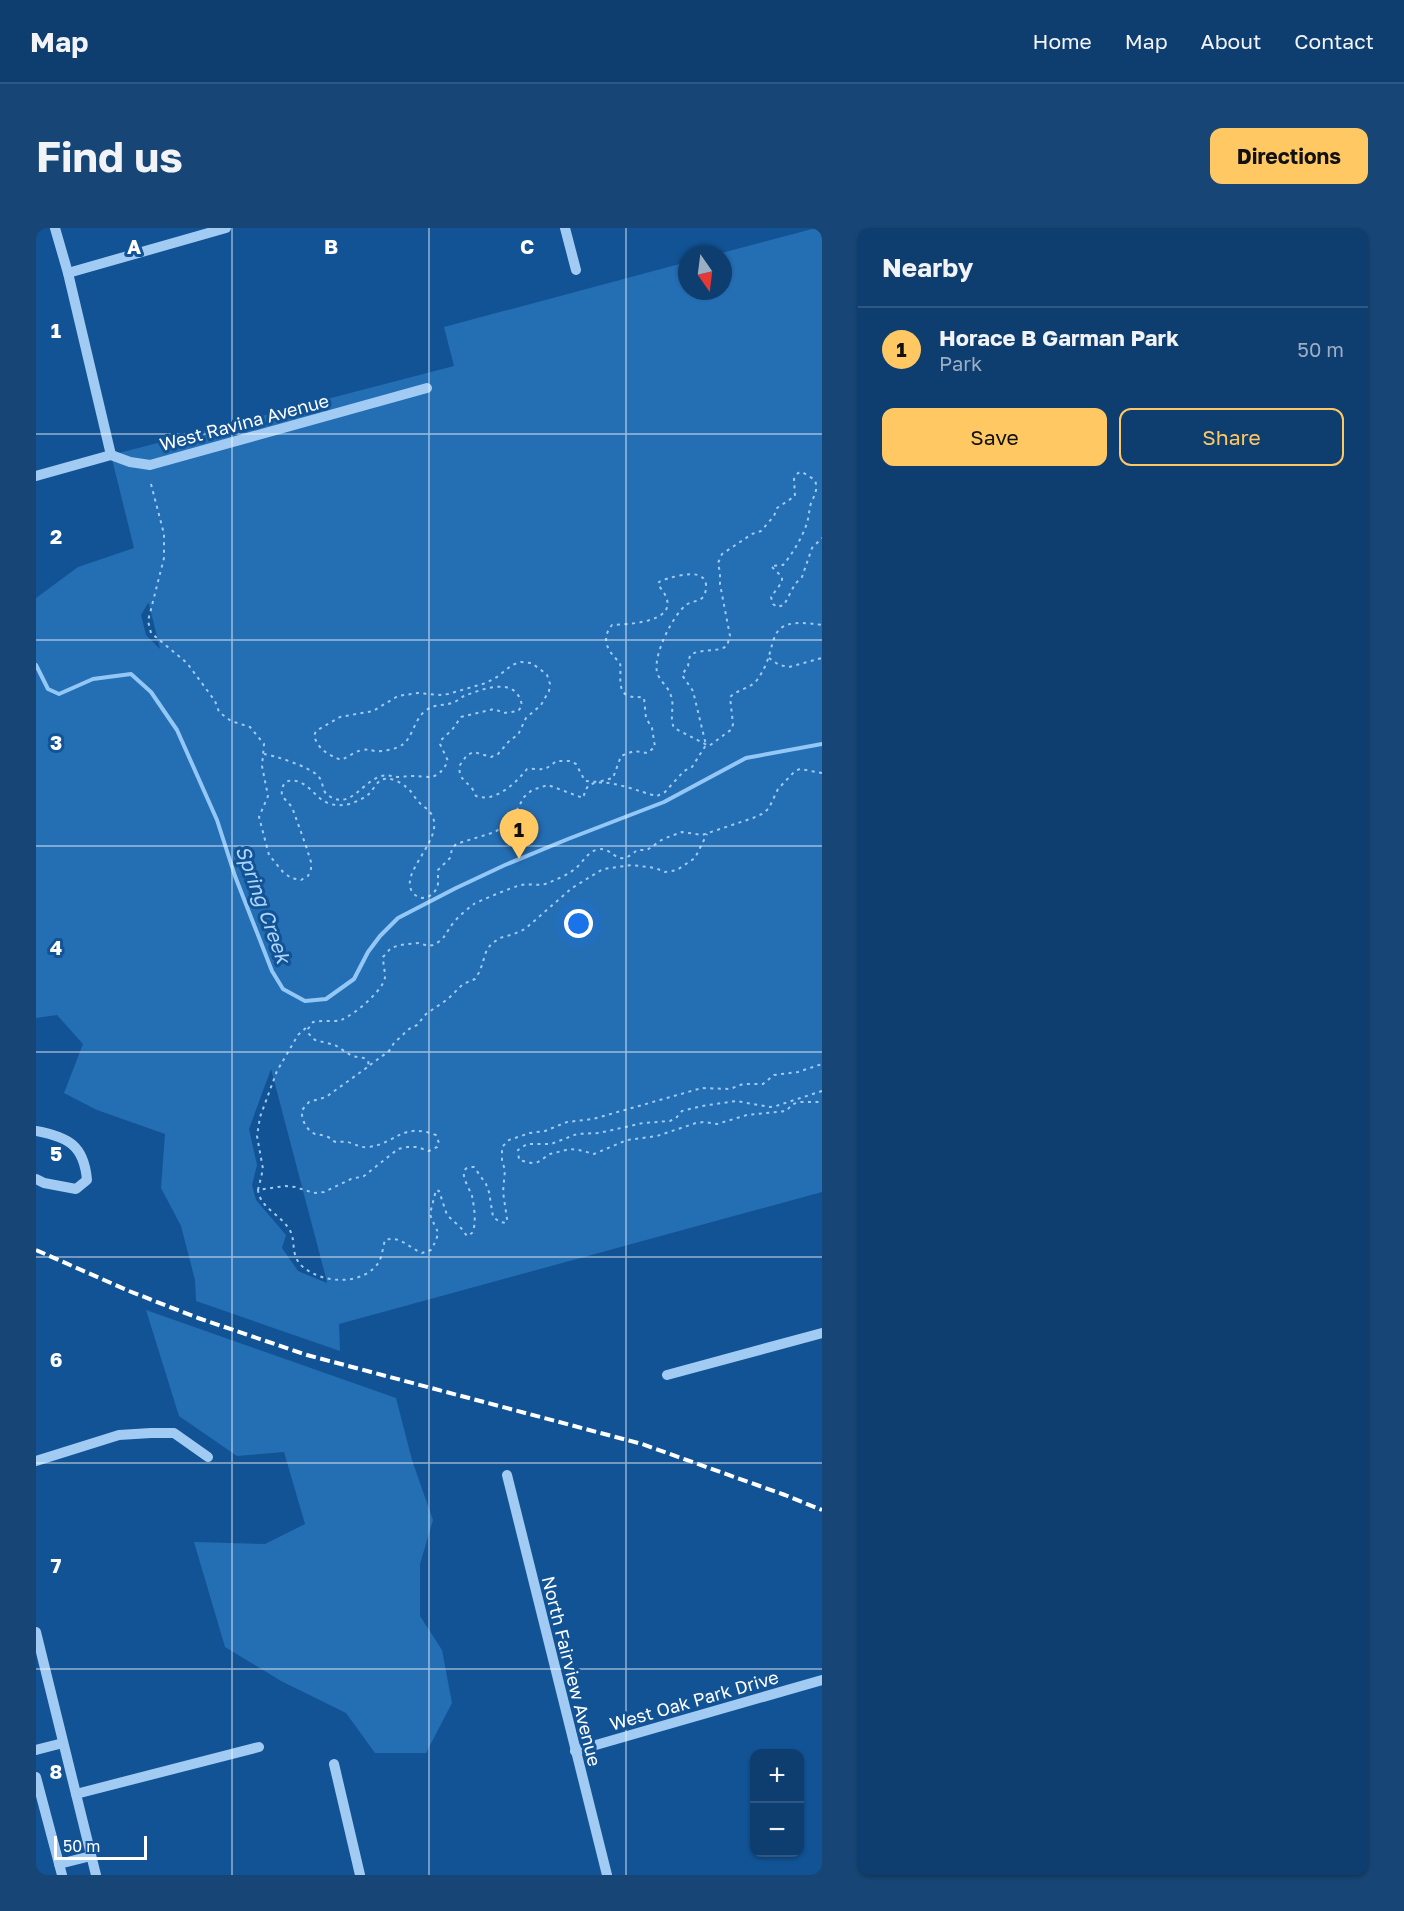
<!DOCTYPE html>
<meta charset="utf-8">
<style>
:root{--surface:#0e3e70;--page:#174575;--text:#f1f3f6;--muted:#9baec3;--line:#2e5783;--accent:#ffc863}
body{margin:0;font-family:"Golos Text",sans-serif;background:var(--page);color:var(--text)}
.controls{position:absolute;right:18px;bottom:18px;display:grid;overflow:hidden;border-radius:12px;box-shadow:0 2px 4px #0004}
.controls button{width:54px;height:54px;display:grid;place-items:center;padding:0;border:0;border-bottom:2px solid var(--line);background:var(--surface);color:var(--text);font:30px sans-serif}
.compass{position:absolute;left:642px;top:18px;width:54px;height:54px;border-radius:50%;background:var(--surface);box-shadow:0 2px 4px #0004;rotate:166deg}
.scale{position:absolute;left:18px;bottom:15px;width:93px;box-sizing:border-box;padding-left:6px;border:3px solid #fff;border-top:0;font-size:16px;line-height:21px;white-space:nowrap;color:#fff;-webkit-text-stroke:4px #125395;paint-order:stroke}
.you{position:absolute;left:543px;top:696px;width:21px;height:21px;margin:-15px;border:4px solid #fff;border-radius:50%;background:#1a73e8;box-shadow:0 0 0 9px #1a73e833}
.badge{display:grid;place-items:center;width:39px;height:39px;border-radius:50%;background:var(--accent);color:#111;font-size:20px;font-weight:700}
.pin{position:absolute;translate:-50% -50px;filter:drop-shadow(0 2px 3px #0008)}
.pin::after{content:'';position:absolute;top:32px;width:21px;height:18px;background:inherit;clip-path:polygon(0 0,100% 0,50% 100%)}
.list{margin:0;padding:0;list-style:none}
h2{display:flex;justify-content:space-between;align-items:center;height:78px;margin:0;padding:0 24px;font-size:26px}
h2 small{font-size:20px;font-weight:400;color:var(--muted)}
.list li{display:grid;grid-template-columns:39px 1fr auto;gap:18px;align-items:center;box-sizing:border-box;height:84px;padding:0 24px;border-top:2px solid var(--line)}
.list b{display:block;font-size:22px;white-space:nowrap}
.list p{margin:0;font-size:20px;white-space:nowrap;color:var(--muted)}
.list em{font-size:20px;font-style:normal;color:var(--muted)}
.actions{display:flex;gap:12px;padding:18px 24px}
.actions a{flex:1;padding:14px 0;border:2px solid var(--accent);border-radius:12px;text-align:center;font-size:21px;color:var(--accent)}
.actions .main{background:var(--accent);color:#111}
.map{position:relative;flex:none;width:786px;height:1647px;overflow:hidden;border-radius:12px}
header{display:flex;align-items:center;gap:36px;box-sizing:border-box;height:84px;padding:0 30px;background:var(--surface);border-bottom:2px solid var(--line)}
header strong{font-size:28px}
nav{display:flex;gap:33px;margin-inline-start:auto;font-size:21px}
.intro{display:flex;align-items:center;justify-content:space-between;box-sizing:border-box;height:144px;padding:0 36px}
h1{margin:0;font-size:42px}
.button{padding:15px 27px;border-radius:12px;background:var(--accent);color:#111;font-size:21px;font-weight:700}
main{display:flex;gap:36px;padding:0 36px}
aside{flex:1;background:var(--surface);border-radius:12px;box-shadow:0 2px 4px #0004}
.map>svg:first-child{display:block}
.green{fill:#246eb4;fill-rule:evenodd}
.lines{fill:none;stroke-linecap:round;stroke-linejoin:round}
.stream{stroke:#93c7f6;stroke-width:4}
.path{stroke:#a1cbf3;stroke-width:2;stroke-dasharray:3 4.5;stroke-linecap:butt}
.minor{stroke:#a1cbf3;stroke-width:10}
.rail{stroke:#fff;stroke-width:4;stroke-dasharray:10 4.5;stroke-linecap:butt}
.grid{fill:none;stroke:#fff;stroke-width:1.5;stroke-opacity:0.55}
.labels{text-anchor:middle;dominant-baseline:central;stroke-width:6;stroke-linejoin:round;paint-order:stroke}
.street-label{font-size:18px;fill:#fff;stroke:#125395}
.water-label{font-size:20px;font-style:italic;fill:#add5f9;stroke:#125395}
.grid-label{font-size:20px;text-anchor:middle;font-weight:bold;fill:#fff;stroke:#125395;stroke-width:6;stroke-linejoin:round;paint-order:stroke}
</style>
<header>
<strong>Map</strong>
<nav><a>Home</a><a>Map</a><a>About</a><a>Contact</a></nav>
</header>
<div class="intro"><h1>Find us</h1><a class="button">Directions</a></div>
<main>
<div class="map">
<svg width="786" height="1647" viewBox="0 0 786 1647">
<rect width="100%" height="100%" fill="#125395"/>
<g class="green">
<path d="M780,0H786V964L303,1096L304,1123L160,1073L159,1052L145,998L125,960L129,906L61,882L28,865L47,816L21,787L0,790V370L42,339L98,320L75,227L418,138L408,99L651,34V63H687V27H678ZM112,375L113,376L124,421L110,407L105,387ZM235,841L290,1050L291,1055L262,1043L246,1020L250,1007L220,972L216,957L221,937L213,901Z"/>
<path d="M110,1082L360,1170L376,1232L397,1292L384,1336V1388L406,1422L416,1475L390,1525H339L310,1485L245,1453L189,1419L158,1314L229,1316L269,1296L248,1224L201,1228L143,1188Z"/>
</g>
<g class="lines">
<path class="stream" d="M0,437L12,461L23,466L57,451L95,446L115,464L141,502L181,592L199,648L236,743L247,761L269,773L290,771L318,751L332,724L344,708L362,690L420,660L469,637L532,611L628,574L710,530L786,516"/>
<g class="path">
<path d="M115,256L128,306V330L112,393L115,405L151,435L179,473L183,484L195,493L214,499L228,516L226,538L232,568L223,589L233,627L247,644L255,650L265,652L272,648L275,641V634L270,618L256,579L246,568C244,551 257,549 269,557C278,563 283,573 295,576C307,580 323,574 333,566C337,562 340,555 345,552C352,548 365,554 370,559C375,562 378,569 382,573C385,577 389,579 392,582C417,607 358,645 378,666C387,675 400,667 402,656C402,651 402,647 402,642L414,630L416,621L420,616L459,604L475,593L488,569L496,562L512,557L547,570C549,565 549,560 554,557C567,548 606,565 621,568L629,564L648,543L656,539L670,517L657,463L646,447L652,438L654,427C666,420 680,425 691,418L694,408L684,356V345L682,335L686,326L716,306L725,303L738,288L741,280L759,268L758,251L762,245L766,244L779,252C782,262 779,266 775,275C773,282 773,288 771,295C766,310 757,325 747,337L735,338L746,349V354L735,369L737,376L741,379L748,377L759,356L766,349L776,320L786,310"/>
<path d="M733,430L743,437L753,439L786,430"/>
<path d="M228,526C238,527 276,540 282,548C287,553 286,560 290,566C314,584 324,555 345,548C352,546 357,549 364,549C367,549 370,548 373,548C392,547 400,556 412,533L404,516L405,512L416,502L425,489L458,481L468,485L482,483L486,478C481,447 447,461 428,468C424,470 420,474 416,475C406,478 398,476 389,483C378,492 376,511 366,517C360,521 347,524 339,523C334,522 331,521 326,522C318,524 312,529 305,532C291,526 283,522 278,508L280,503L304,489L337,483L362,468L382,465L404,467L412,466L450,455L461,449L476,437L485,434L495,435L504,441L511,447L514,456L513,463L505,477L490,490L482,507L474,512L462,526L455,529L438,524L431,527L424,537C422,549 427,551 435,559C437,561 438,565 440,568C459,575 480,555 491,541C506,540 507,545 520,533H534L540,536L549,553L562,554L577,550L585,528L598,523L611,525L619,519L616,500L610,490L608,470C602,468 598,470 593,468C580,464 586,445 584,435C572,423 564,412 576,397C601,396 653,392 622,357L623,354C630,350 657,343 664,348C668,350 669,352 670,356C670,361 670,365 667,369C663,374 655,373 650,377C637,387 617,427 621,444C623,453 633,459 635,468C639,479 633,489 638,500L673,518L696,501L697,496L694,469C702,461 714,461 721,452C747,417 722,387 786,397"/>
<path d="M786,545L764,541L759,543L742,561L733,580L728,585L717,590L666,607L646,604L627,611L611,622H601C579,643 578,616 560,622C551,625 547,634 540,640C532,647 521,651 512,655C503,659 494,655 485,657C479,658 443,673 438,676C431,681 423,688 418,694C409,705 410,711 397,717L392,718L383,715L364,717L355,720L347,729C347,736 349,742 349,749C348,762 318,787 305,792C299,794 286,792 277,794L272,801V805L279,812L299,817L316,828L328,830L332,833L333,838L290,869L273,874L266,882C265,891 270,902 279,906C283,907 288,907 292,909C296,911 296,913 300,914C305,914 310,913 315,915C321,917 325,920 333,919C361,915 366,894 400,907L403,915L401,919L393,923L381,919H371L362,921L328,948L315,951L288,964L278,965L259,959L249,958L222,962C224,980 245,987 253,1001C261,1012 253,1027 267,1039C287,1056 327,1058 343,1034C346,1028 347,1019 349,1012C364,1007 373,1020 386,1025L395,1022C407,1000 400,1005 394,986L400,962L403,963L411,987L425,1000L431,1008L436,1005C441,996 438,978 436,968C433,959 418,938 438,939L450,956L453,964L457,989L464,994L470,995L471,991L467,964L469,942L466,933V919L473,912L494,905L509,903L531,894L557,891L666,860L694,861L707,856H727L738,847L762,844L786,836"/>
<path d="M334,837L353,823L358,815L373,801L381,797L390,786L412,771L427,756L439,751L444,743L450,724L455,716L464,710L478,706L489,701L536,660L567,641L596,637L619,640L629,644L641,642L659,630L671,606"/>
<path d="M786,863L740,878L734,879L700,873L666,878L646,883L640,890L634,893L607,895L563,905L541,906L515,916H491L482,922L483,932L495,935L502,934L514,926L534,921L543,922L558,926L591,912L621,908L660,895L668,894L681,896L711,887L750,883L757,876L764,874H786"/>
<path d="M222,962L227,941L221,908L224,889L241,843L262,807L271,799"/>
</g>
<g class="minor">
<path d="M19,0L32,45L75,227"/>
<path d="M529,0L540,42"/>
<path d="M32,45L190,0"/>
<path d="M0,248L75,227L94,234L114,237L391,160"/>
<path d="M0,903C32,909 48,917 51,952L40,961L8,955L0,951"/>
<path d="M631,1147L786,1105"/>
<path d="M0,1233L83,1207L115,1205H138L172,1229"/>
<path d="M471,1247L571,1647"/>
<path d="M0,1404L60,1647"/>
<path d="M0,1522L27,1515"/>
<path d="M539,1523L786,1452"/>
<path d="M298,1536L324,1647"/>
<path d="M0,1549L26,1647"/>
<path d="M40,1566L223,1519"/>
<path d="M23,1636L55,1628"/>
</g>
<path class="rail" d="M0,1022L93,1063L162,1090L271,1127L606,1216L749,1267L786,1282"/>
</g>
<path class="grid" d="M196,0V1647M393,0V1647M590,0V1647M0,206H786M0,412H786M0,618H786M0,824H786M0,1029H786M0,1235H786M0,1441H786"/>
<g class="labels">
<g class="street-label">
<text transform="translate(208 194) rotate(-15)">West Ravina Avenue</text>
<text transform="translate(536 1443) rotate(76)">North Fairview Avenue</text>
<text transform="translate(658 1472) rotate(-16)">West Oak Park Drive</text>
</g>
<g class="water-label">
<text transform="translate(228 676) rotate(70)">Spring Creek</text>
</g>
</g>
<g class="grid-label">
<text x="98" y="26">A</text>
<text x="295" y="26">B</text>
<text x="491" y="26">C</text>
<text x="20" y="110">1</text>
<text x="20" y="316">2</text>
<text x="20" y="522">3</text>
<text x="20" y="727">4</text>
<text x="20" y="933">5</text>
<text x="20" y="1139">6</text>
<text x="20" y="1345">7</text>
<text x="20" y="1551">8</text>
</g>
</svg>
<div class="controls">
<button>+</button>
<button>−</button>
</div>
<svg class="compass" viewBox="-18 -18 36 36"><path d="M0-13l5 13h-10z" fill="#e53935"/><path d="M0 13l5-13h-10z" fill="#9baec3"/></svg>
<div class="scale">50 m</div>
<div class="you"></div>
<div class="pin badge" style="left:483px;top:631px">1</div>
</div>
<aside>
<h2>Nearby<small></small></h2>
<ul class="list">
<li><span class="badge">1</span><div><b>Horace B Garman Park</b><p>Park</p></div><em>50 m</em></li>
</ul>
<div class="actions"><a class="main">Save</a><a>Share</a></div>
</aside>
</main>
